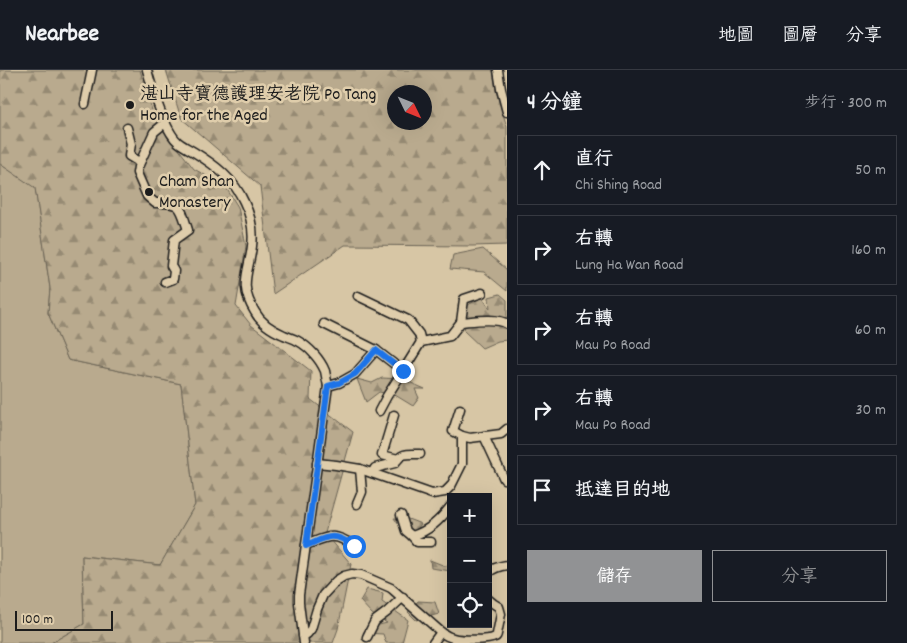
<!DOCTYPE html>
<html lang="zh-TW">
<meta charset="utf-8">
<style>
:root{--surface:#171b24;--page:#20242c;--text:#f1f3f6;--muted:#9ea1a6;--line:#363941;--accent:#919294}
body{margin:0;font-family:Dekko,"LXGW WenKai TC",sans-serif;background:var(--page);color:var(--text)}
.controls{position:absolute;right:15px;bottom:15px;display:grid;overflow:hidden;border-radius:0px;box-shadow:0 5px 20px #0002}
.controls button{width:45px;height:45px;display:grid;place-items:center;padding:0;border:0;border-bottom:1px solid var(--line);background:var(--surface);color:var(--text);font:25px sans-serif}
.compass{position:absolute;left:387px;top:15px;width:45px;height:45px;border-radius:50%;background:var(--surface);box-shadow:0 5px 20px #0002;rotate:133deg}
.scale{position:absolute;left:15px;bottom:12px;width:98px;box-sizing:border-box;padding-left:5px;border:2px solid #1c1c1c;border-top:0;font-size:14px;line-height:18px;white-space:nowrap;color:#1c1c1c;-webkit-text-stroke:4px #dfcdab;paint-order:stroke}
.stop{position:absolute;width:15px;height:15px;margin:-11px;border:4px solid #1a73e8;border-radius:50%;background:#fff}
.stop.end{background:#1a73e8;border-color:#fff;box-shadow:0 1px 5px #0008}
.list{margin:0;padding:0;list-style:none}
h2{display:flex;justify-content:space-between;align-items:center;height:65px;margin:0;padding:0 20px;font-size:21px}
h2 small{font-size:16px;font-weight:400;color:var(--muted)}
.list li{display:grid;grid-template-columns:32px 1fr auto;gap:15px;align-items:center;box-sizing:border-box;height:70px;margin:0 10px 10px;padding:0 10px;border:1px solid var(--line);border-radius:0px}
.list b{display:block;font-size:19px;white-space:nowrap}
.list p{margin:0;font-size:16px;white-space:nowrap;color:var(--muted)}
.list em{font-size:16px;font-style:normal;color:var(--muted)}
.actions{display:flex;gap:10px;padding:15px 20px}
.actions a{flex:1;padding:11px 0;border:1px solid var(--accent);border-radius:0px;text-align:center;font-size:18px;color:var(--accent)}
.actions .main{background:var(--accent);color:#fff}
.icon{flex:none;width:28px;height:28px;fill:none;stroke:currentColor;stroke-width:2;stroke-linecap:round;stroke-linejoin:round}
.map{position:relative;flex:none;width:507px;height:573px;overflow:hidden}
header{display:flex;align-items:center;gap:30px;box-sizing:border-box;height:70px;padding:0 25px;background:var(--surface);border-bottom:1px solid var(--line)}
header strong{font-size:24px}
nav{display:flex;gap:28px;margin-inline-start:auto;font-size:18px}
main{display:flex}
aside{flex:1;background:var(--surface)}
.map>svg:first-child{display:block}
.grass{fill:#b9aa8e;stroke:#6a6355}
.forest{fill:url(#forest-firs);stroke:#6a6355;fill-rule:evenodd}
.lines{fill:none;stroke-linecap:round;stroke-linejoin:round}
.minor-casing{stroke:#1c1c1c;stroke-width:11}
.minor{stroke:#dfcdab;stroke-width:8}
.route{stroke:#1a73e8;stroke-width:6}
.poi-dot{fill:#1c1c1c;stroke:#dfcdab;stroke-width:2}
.labels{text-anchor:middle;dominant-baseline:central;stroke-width:5;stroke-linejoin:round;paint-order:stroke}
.poi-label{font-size:18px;fill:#1c1c1c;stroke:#dfcdab;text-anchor:start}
</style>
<header>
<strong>Nearbee</strong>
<nav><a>地圖</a><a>圖層</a><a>分享</a></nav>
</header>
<main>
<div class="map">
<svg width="507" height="573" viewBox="0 0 507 573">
<defs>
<pattern id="forest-firs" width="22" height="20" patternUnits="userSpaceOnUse" patternTransform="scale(1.25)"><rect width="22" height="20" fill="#b9aa8e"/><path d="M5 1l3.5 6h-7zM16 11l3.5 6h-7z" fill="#968a73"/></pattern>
</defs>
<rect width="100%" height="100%" fill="#d7c6a5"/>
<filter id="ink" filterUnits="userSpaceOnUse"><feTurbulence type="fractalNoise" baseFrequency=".02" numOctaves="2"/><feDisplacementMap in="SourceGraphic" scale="10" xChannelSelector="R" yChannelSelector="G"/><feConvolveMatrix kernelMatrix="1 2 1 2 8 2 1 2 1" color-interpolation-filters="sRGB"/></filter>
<g filter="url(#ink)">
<g class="grass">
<path d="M0,94L35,117L50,218L48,243L68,290L181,314L195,435L160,495L82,486L84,554L51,573H0Z"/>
<path d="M483,179L507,200V221L484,202L450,199L453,185Z"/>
</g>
<g class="forest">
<path d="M0,0H140L154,47L194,99L225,116L238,137L246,176L236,236L251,255L311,301L310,329L353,362L325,463L351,494L338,559L333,573H51L84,554L82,486L160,495L195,435L181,314L68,290L48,243L50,218L35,118L0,94Z"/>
<path d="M166,0H493L496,21L507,57V175L472,176L345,175L273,224L260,116L181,48ZM394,22H424V52H394Z"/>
<path d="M500,224L507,230V270L498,271L482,278L464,261L468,235L482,227L490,239L489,227Z"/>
<path d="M382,308L402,309L425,319H415L419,328L413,336L395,325L379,322L366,332L357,309L372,313Z"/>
<path d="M394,448L408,449L421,454L414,463L401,458Z"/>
<path d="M430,490L445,496L451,495V501L431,498Z"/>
<path d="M367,519L383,523L382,532L408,550L402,573H386L383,564L363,563L367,558L387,553L372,544L360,531Z"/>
<path d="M418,531L435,532L439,544L416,550L408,542Z"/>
</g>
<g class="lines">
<g class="minor-casing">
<g id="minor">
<path d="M147,0C152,18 165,61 178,72C183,76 189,79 194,82C215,95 234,109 244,132C251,146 254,161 252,176C249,203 238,215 255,242C261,253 272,260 284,265C288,267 293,268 298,271C309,277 320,289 325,301C326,306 327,312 328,316L299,525V533L304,573"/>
<path d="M498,0L501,19L507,42"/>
<path d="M85,34L92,0"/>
<path d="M127,58L131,74L129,86L139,92"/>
<path d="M165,212L173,209L174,201L171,196L174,170L188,160C180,136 182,132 155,133L147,126L137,103L138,97L154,62L165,53"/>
<path d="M358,226L408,250L419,264L421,272"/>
<path d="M461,252L464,229L482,223"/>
<path d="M324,254L376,280"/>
<path d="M328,316L339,313L355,304L376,280L403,301L421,272L450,266L461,252C473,251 498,247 507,254"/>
<path d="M460,339L453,361L462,366"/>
<path d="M379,341L387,326L403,301"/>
<path d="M394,345L382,385L398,389"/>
<path d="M484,366L504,409"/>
<path d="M317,393L336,395L360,399L432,424L445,422L451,416L462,394V366L470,368L501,364L507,359"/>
<path d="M372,403L375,398L395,393C402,382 408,384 420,384"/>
<path d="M357,434L362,422L360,399"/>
<path d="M401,445L406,461L412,466"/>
<path d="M431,472H417L412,466C429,461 440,450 451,436"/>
<path d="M306,475C327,467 333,461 354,476"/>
<path d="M488,503C493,498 500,496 507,495"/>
<path d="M303,566L307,564L311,559L317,539L323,525L336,511L344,506L352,504L361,505L391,518L441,562C445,565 448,567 453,568C459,570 489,571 495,567C496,567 497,565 497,564L501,544L499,537L494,534L488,529"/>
<path d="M367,567L375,551L387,542L403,527"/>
<path d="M433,573L441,562"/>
</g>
</g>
<use href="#minor" class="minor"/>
</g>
</g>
<g class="lines" filter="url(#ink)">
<path class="route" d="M354,476C333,461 327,467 306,476L328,316L339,313L355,304L376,280L403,301"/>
</g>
<g class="poi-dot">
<circle cx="130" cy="35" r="5"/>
<circle cx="149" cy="122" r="5"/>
</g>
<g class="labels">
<g class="poi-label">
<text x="140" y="25">湛山寺寶德護理安老院 Po Tang<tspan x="140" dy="21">Home for the Aged</tspan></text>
<text x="159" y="112">Cham Shan<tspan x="159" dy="21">Monastery</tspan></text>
</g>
</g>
</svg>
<div class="controls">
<button>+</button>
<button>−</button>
<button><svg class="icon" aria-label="locate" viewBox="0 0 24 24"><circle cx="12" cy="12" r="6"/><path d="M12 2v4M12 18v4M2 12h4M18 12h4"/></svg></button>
</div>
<svg class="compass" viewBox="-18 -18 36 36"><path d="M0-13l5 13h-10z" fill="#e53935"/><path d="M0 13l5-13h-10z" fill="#9ea1a6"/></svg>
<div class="scale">100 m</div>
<div class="stop" style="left:354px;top:476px"></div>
<div class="stop end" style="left:403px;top:301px"></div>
</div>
<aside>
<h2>4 分鐘<small>步行 · 300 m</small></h2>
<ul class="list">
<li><svg class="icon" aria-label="ahead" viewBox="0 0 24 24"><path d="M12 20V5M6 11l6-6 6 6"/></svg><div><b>直行</b><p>Chi Shing Road</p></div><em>50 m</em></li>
<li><svg class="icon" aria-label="right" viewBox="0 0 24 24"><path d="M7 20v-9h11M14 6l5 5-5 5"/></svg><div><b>右轉</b><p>Lung Ha Wan Road</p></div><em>160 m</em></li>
<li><svg class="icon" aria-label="right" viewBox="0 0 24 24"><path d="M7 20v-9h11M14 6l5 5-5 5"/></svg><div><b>右轉</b><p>Mau Po Road</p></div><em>60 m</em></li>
<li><svg class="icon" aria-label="right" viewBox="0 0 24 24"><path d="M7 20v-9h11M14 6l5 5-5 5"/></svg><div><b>右轉</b><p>Mau Po Road</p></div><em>30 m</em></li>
<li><svg class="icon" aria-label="arrive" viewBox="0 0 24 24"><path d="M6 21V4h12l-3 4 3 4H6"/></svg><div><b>抵達目的地</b></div></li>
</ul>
<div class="actions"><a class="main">儲存</a><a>分享</a></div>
</aside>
</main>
